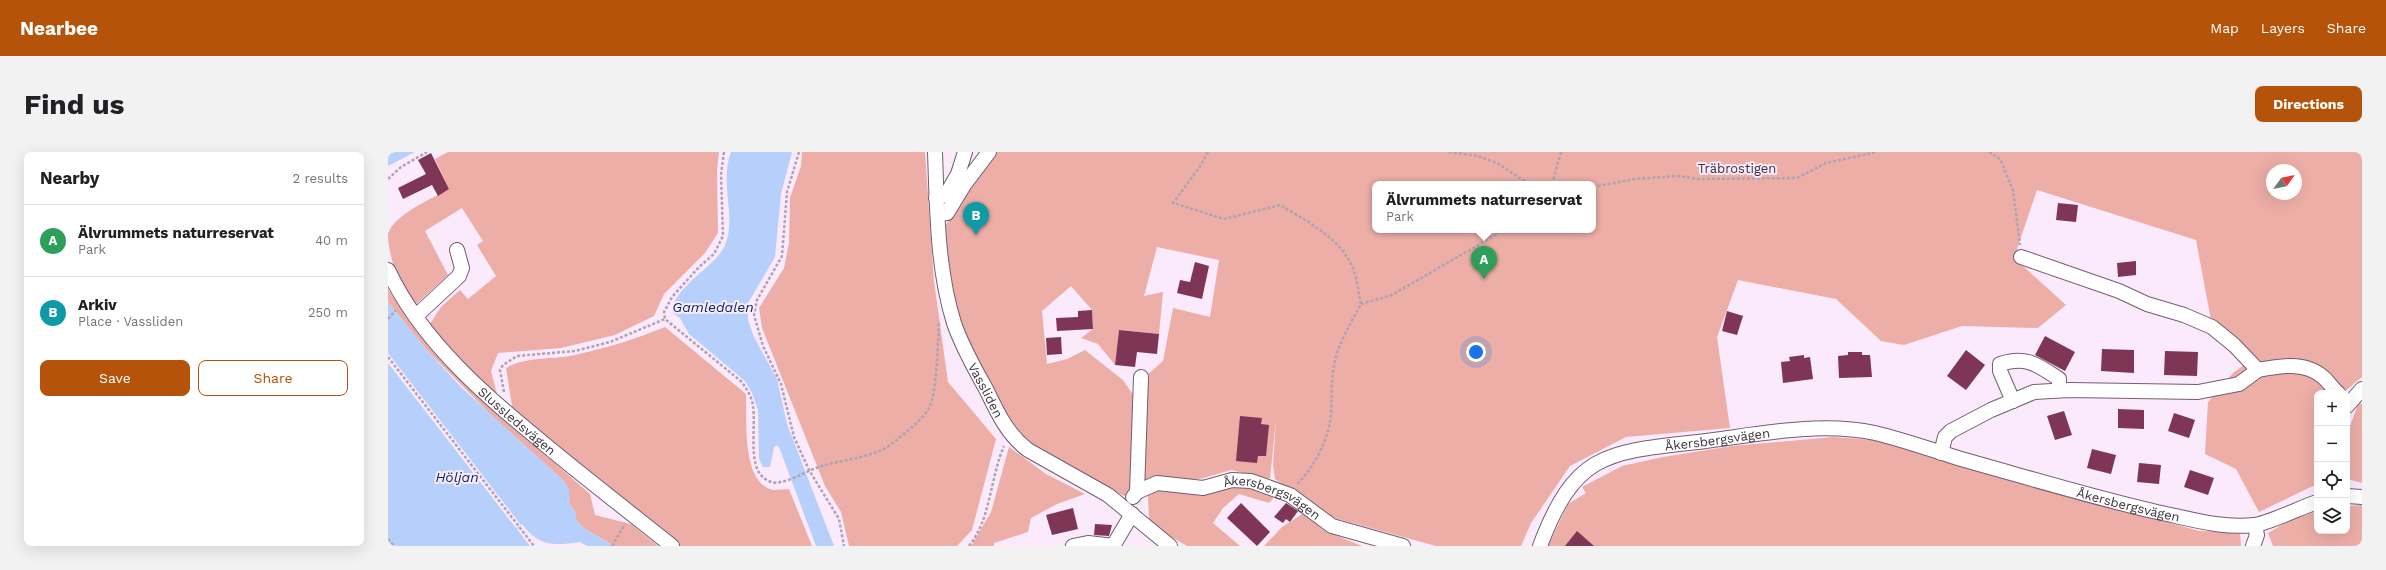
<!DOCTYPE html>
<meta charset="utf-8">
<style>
:root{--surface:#fff;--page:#f2f2f2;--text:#202124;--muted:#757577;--line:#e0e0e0;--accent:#b45309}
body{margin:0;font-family:"Work Sans",sans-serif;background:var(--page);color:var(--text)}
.controls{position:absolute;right:12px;bottom:12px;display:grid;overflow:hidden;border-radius:8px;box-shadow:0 4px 16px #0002}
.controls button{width:36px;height:36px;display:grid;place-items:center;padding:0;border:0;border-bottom:1px solid var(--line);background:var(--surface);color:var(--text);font:20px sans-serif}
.compass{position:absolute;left:1878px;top:12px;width:36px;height:36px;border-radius:50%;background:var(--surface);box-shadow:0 4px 16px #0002;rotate:57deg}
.you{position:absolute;left:1088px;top:200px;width:14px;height:14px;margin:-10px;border:3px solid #fff;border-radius:50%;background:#1a73e8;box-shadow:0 0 0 6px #1a73e833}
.badge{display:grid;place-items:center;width:26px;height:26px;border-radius:50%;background:var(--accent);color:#fff;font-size:13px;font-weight:700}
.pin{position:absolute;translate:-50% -33px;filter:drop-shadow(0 1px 2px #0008)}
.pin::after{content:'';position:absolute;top:21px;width:14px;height:12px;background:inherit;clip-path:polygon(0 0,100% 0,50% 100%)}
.popup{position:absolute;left:984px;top:29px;width:224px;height:52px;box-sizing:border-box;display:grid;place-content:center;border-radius:8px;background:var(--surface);filter:drop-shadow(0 1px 3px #0005);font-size:13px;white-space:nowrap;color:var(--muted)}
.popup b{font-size:15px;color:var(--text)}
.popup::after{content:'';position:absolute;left:50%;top:100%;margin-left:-8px;border:8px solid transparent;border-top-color:var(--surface)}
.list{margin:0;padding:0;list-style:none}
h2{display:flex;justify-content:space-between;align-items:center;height:52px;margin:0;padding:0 16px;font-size:17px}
h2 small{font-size:13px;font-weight:400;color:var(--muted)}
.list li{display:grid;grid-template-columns:26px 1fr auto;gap:12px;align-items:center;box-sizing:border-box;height:72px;padding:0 16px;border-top:1px solid var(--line)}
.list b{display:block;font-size:15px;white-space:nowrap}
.list p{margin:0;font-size:13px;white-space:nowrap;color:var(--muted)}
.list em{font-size:13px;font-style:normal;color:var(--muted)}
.actions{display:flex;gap:8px;padding:12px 16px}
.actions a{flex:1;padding:9px 0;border:1px solid var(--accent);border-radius:8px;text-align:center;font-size:14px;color:var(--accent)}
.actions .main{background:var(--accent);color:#fff}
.icon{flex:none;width:22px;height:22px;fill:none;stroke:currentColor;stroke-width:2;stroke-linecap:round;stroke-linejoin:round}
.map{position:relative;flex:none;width:1974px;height:394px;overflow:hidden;border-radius:8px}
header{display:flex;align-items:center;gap:24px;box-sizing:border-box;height:56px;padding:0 20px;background:var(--accent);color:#fff}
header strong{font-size:19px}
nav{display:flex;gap:22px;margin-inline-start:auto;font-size:14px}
.intro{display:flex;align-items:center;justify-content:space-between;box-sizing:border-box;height:96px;padding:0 24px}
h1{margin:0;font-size:28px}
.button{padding:10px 18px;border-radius:8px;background:var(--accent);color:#fff;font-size:14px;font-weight:700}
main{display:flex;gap:24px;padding:0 24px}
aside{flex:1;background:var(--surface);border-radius:8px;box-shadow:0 4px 16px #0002}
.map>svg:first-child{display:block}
.green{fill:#ecaea7;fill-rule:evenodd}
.water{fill:#b6d0fb}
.pier{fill:#fbeafc}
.building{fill:#7f3556}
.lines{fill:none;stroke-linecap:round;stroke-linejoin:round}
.minor-casing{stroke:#705f72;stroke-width:16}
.path{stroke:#b0a3b1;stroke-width:2.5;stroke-dasharray:3 2;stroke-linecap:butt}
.minor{stroke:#fff;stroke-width:14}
.labels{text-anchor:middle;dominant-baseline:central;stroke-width:4;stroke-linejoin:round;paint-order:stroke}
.street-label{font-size:13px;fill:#3c343d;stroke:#fbeafc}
.water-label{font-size:14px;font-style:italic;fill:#01255f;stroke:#fbeafc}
</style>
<header>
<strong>Nearbee</strong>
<nav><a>Map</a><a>Layers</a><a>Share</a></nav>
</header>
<div class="intro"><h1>Find us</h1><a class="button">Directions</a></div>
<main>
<aside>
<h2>Nearby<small>2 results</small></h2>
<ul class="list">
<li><span class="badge" style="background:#2e9e5b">A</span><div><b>Älvrummets naturreservat</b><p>Park</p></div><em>40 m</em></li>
<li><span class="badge" style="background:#0f9aa8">B</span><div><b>Arkiv</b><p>Place · Vassliden</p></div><em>250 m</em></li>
</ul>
<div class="actions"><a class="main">Save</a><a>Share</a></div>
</aside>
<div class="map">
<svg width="1974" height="394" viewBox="0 0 1974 394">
<rect width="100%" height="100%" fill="#fbeafc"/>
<g class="green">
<path d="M60,0H331L329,18L330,81L317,101L276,142L266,164L227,183L173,196L110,201L103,219L111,250L96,237L41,173L53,155L72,138L80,147L108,124L89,93L95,89L74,56L37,79L60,123L28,152C13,135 0,107 0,82C5,63 45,46 61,37L47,7Z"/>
<path d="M414,0H537L546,129L560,230L608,287L584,378L569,394H461L453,360L437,334L374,176L371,156L396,116L401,91L402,46L413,14Z"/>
<path d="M608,0H1974V225L1955,241H1929V332L1871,360L1848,317L1817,302L1820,250L1845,221L1864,207L1823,168L1808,88L1649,38L1626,106L1678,153L1650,176L1574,174L1516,193L1493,189L1448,147L1350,128L1329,185L1342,276L1238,285L1182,314L1143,371L1133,394H1048L939,364L887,327L885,313L888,267L882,327L843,318L812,327L753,328L757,225L775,209L785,156L822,165L831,108L769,95L756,144L775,140L771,182L731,178L727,213L710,192L693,186L705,177L704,158L683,134L654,159L659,212L679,207L697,198L735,228L746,244V336L738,345L659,303L628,279L591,215L571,169L560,106L557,75L563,64ZM1884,18H1908V42H1884ZM987,32H1205V78H987Z"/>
<path d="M0,137C51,220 131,279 202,342L207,363L243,372L270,394H226L194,375L188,367V361L182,353L176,329L103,263L37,196L0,150Z"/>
<path d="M277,175L358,242C359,266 353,333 386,338C391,338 396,337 401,337L424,394H289L125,260L118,216C139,204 163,208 187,203C218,196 248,187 277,175Z"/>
<path d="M1974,251V331L1959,327V282L1970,253Z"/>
<path d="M1446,285L1485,288L1811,379L1852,380L1853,394H1160L1180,352L1198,341L1194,335L1234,314L1275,305L1344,294Z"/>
<path d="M621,295L658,322L697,342L669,352L643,366L640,380L606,391V394H583L603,360Z"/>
<path d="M850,331L883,341L885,347L881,351L851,342L835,356L825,371L852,394H799L782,384L761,369L760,343L770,337Z"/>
<path d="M1974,353V394H1885L1880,381L1901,369L1929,359V379H1959V354Z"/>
<path d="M916,361L935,378L974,394H876L894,375Z"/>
</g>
<g class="water">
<path d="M0,0H27L0,14Z"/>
<path d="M343,0H404L393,42L387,105L360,151V168L366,185L389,227L399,272L446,394H428L391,295L388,293L386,296L382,315H375L371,307L370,258L364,241L357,229L301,182L292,166L286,162L284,155C295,128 329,113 337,93C349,65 331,31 343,0Z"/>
<path d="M0,150L37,196L73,235L176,329L181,337L182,353L188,361V367L194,375L226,394H199L192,390C165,394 150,394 134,372L129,377L142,394H0Z"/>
</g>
<path class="pier" d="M0,201L133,373L128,376L0,211Z"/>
<g class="building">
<path d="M43,1L61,37L50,44L44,33L15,47L10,36L38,22L30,8Z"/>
<path d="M1670,51L1690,53L1688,70L1668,68Z"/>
<path d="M1748,109V123L1730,125L1729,111Z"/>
<path d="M807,110L821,114L814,147L789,141L792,128L802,130Z"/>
<path d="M704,158L705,177L669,179L668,166L690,165V159Z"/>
<path d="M1339,159L1355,164L1349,183L1334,179Z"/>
<path d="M731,178L771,182L769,202L749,200L747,215L727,213Z"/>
<path d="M1657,184L1687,200L1677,219L1647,203Z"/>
<path d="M673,185L674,202L659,203L658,186Z"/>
<path d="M1714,197L1746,198V221L1713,219Z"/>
<path d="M1578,198L1597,213L1578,238L1559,224Z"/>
<path d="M1777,199L1810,200L1809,224L1776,223Z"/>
<path d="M1460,200H1474V203H1482L1484,225L1451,226L1450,204L1460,203Z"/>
<path d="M1416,203V206L1422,205L1425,227L1395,231L1393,210L1402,209L1401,205Z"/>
<path d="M1730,257L1756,258V277L1730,276Z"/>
<path d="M1676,259L1684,283L1667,288L1659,264Z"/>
<path d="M1786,261L1807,268L1801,286L1780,279Z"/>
<path d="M852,264L874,266L873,272L881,273L878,304H870L869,311L848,309Z"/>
<path d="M1704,297L1728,303L1723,322L1699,316Z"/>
<path d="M1751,311L1773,313L1771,332L1749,330Z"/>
<path d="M1802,318L1826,326L1820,343L1796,335Z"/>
<path d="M853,351L882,380L869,394L839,366Z"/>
<path d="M898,351L910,359L902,370L898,367L895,371L886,365Z"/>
<path d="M685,356L690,377L664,383L658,363Z"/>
<path d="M707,372L724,373L721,384L706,383Z"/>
<path d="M1189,379L1206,394H1177Z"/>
</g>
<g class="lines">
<g class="minor-casing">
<g id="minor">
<path id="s1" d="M547,0C549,56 549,117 566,171C574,195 587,217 599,239C610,262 620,283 640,298L720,343L782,394"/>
<path d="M548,46L558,43L570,22L577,0"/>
<path d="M550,62L559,61L576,33L601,0"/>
<path d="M1633,105L1731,139L1759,152L1796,163L1824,175L1846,193L1870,218C1891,214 1917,209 1935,225C1940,229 1944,236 1950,241"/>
<path id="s2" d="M0,118C35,193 104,249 166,300C205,332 245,363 284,394"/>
<path d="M28,164L71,124L74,116L69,98"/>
<path d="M1625,249L1612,219V212C1638,203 1650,213 1671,227V238"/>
<path d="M1959,254L1974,237"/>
<path d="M1553,301L1557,285L1563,279L1603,258L1646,240L1682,238L1810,240L1851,232L1870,218"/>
<path id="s3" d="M749,340L769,331L815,336L844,328L863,329L902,343L944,374L1015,394"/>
<path d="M1959,344L1974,345"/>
<path d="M745,345L749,340L753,225"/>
<path d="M685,394L700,391L726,394"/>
<path d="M725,394L744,362"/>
<path id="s4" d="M1152,394C1187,301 1218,300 1310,290C1367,283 1430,269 1487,281C1516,288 1544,298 1573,307C1638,325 1703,345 1769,360C1799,366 1834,377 1866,373C1879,372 1914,355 1929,350"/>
<path d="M1865,394L1869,383L1867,374"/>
</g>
</g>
<g class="path">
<path d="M336,0L333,22L335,84L326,102L311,115L284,145L276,160L277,167L354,230C359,238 364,245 365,254C368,272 360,314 375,325C379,329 385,332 392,330C406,328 420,318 434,314C454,308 477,306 496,297C507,290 535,268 541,256C549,241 550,188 551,169"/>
<path d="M411,0L399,40L394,104L369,148L366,163L375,194L393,232L406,285L421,318L451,367L456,394"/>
<path d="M820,0L811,16L785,51L836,67L892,53C917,68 950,85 963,112C969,123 970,139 973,152C963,171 950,191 946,213C943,229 944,245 943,262C941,286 927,315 909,332"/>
<path d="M1061,0L1090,4L1109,11L1141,32"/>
<path d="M1601,0L1612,7L1625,38L1632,93"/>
<path d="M0,27L13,15L39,0"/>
<path d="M1164,32L1173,0"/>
<path d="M1205,35L1247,27L1290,24L1311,27L1409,26L1438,11L1489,0"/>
<path d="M973,152L1004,143L1116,78"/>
<path d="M0,167L8,158"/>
<path d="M0,205L146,394"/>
<path d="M116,240L112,218L115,213L129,204L187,199L222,190L277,167"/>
<path d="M0,387L6,394"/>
<path d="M224,394L237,372"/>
<path d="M581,394C603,367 602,326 616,294"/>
</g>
<use href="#minor" class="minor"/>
</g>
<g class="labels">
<g class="street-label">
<text x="1349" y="16">Träbrostigen</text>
<text stroke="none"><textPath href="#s1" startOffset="247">Vassliden</textPath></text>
<text stroke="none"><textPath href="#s2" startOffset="200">Slussledsvägen</textPath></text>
<text stroke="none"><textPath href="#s4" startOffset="226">Åkersbergsvägen</textPath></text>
<text stroke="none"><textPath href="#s3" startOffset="142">Åkersbergsvägen</textPath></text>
<text stroke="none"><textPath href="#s4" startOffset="648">Åkersbergsvägen</textPath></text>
</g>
<g class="water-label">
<text x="325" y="155">Gamledalen</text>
<text x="69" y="325">Höljan</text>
</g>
</g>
</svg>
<div class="controls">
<button>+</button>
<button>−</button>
<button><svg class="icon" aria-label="locate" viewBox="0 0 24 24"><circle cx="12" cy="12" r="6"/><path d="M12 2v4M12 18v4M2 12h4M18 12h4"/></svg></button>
<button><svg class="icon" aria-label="layers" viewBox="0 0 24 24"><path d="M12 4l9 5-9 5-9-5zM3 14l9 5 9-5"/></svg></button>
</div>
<svg class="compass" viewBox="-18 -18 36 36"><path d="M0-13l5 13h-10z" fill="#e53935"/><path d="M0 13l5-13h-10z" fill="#757577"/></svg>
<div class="you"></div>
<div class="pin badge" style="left:1096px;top:127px;background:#2e9e5b">A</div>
<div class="popup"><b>Älvrummets naturreservat</b>Park</div>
<div class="pin badge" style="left:588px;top:83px;background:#0f9aa8">B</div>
</div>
</main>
